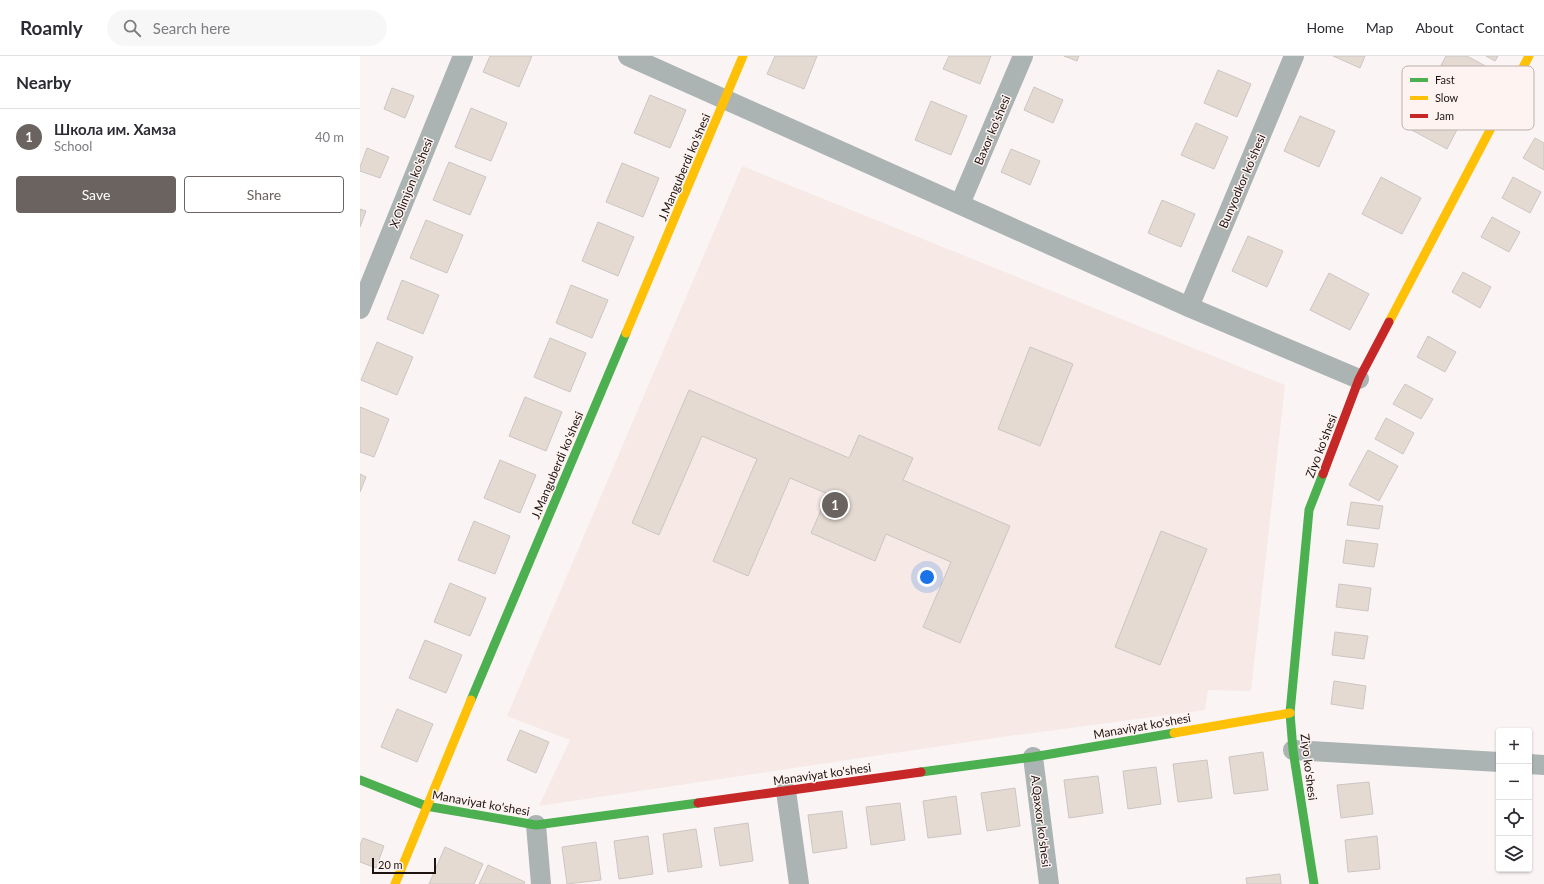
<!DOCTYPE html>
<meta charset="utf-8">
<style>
:root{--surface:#fff;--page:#f7f7f7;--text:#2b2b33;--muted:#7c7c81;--line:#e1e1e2;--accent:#6a6360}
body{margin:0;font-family:Lato,sans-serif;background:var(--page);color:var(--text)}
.controls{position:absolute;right:12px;bottom:12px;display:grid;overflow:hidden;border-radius:4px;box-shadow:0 1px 3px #0004}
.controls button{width:36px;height:36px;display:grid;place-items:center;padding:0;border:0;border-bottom:1px solid var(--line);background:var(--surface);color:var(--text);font:20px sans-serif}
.scale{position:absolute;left:12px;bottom:10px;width:64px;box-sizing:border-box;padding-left:4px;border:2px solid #1d1411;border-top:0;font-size:11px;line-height:14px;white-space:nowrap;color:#1d1411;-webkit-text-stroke:3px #fef3f0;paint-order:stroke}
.you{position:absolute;left:567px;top:521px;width:14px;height:14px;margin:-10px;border:3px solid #fff;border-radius:50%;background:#1a73e8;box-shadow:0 0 0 6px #1a73e833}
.badge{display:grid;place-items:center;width:26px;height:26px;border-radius:50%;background:var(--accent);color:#fff;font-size:13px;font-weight:700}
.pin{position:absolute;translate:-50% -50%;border:2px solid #fff;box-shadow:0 1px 4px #0006}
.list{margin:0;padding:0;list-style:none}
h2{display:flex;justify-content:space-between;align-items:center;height:52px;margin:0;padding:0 16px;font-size:17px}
h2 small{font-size:13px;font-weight:400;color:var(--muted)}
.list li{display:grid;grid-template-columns:26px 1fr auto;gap:12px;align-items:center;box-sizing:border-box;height:56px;padding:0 16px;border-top:1px solid var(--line)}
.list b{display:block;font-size:15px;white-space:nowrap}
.list p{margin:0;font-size:13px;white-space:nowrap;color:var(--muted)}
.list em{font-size:13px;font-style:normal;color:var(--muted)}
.actions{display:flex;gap:8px;padding:12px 16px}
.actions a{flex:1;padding:9px 0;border:1px solid var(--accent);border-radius:4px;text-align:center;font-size:14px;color:var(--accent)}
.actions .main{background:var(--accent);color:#fff}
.icon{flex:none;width:22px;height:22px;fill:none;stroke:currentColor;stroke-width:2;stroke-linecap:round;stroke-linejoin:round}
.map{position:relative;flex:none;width:1184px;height:828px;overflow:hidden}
header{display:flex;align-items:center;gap:24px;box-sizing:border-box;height:56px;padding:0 20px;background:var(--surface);border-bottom:1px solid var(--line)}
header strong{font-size:19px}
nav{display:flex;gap:22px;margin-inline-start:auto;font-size:14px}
.search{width:280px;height:36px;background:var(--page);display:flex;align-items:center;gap:10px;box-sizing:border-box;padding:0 14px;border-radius:22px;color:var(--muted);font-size:15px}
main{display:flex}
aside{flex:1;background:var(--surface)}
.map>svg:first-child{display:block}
.built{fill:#f7e9e5}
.building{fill:#e4dad2;stroke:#cbc6c2}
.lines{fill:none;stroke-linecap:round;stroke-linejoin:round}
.street{stroke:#abb4b3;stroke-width:20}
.fast{stroke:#4caf50;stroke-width:9}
.slow{stroke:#ffc107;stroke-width:9}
.jam{stroke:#c62828;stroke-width:9}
.labels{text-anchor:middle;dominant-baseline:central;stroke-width:3;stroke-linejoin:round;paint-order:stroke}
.street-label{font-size:12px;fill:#1d1411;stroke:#fef3f0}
.key{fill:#fef3f0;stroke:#bab0ad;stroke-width:1}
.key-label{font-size:11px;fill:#1d1411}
</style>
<header>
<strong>Roamly</strong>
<div class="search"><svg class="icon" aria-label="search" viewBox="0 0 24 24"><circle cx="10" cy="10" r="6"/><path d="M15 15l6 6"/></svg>Search here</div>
<nav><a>Home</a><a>Map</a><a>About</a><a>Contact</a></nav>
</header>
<main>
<aside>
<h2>Nearby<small></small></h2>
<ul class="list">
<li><span class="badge">1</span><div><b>Школа им. Хамза</b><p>School</p></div><em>40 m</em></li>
</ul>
<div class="actions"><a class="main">Save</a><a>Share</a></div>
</aside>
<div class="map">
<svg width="1184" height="828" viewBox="0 0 1184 828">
<rect width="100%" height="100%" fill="#faf5f4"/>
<path class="built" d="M382,110L925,329L891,635L848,634L845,654L642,681L179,750L210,684L147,660Z"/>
<g class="building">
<path d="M130,0H172L159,31L123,16Z"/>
<path d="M415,0H457L444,33L407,18Z"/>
<path d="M589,0H631L620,28L583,13Z"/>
<path d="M704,0H719L717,5Z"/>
<path d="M973,0H1005L1000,12Z"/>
<path d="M1086,0H1107L1129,12L1087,93L1048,72Z"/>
<path d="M1126,0H1138L1135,5Z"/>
<path d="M858,14L891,28L877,61L844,47Z"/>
<path d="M674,31L703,44L693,67L664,54Z"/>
<path d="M32,32L54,40L45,62L24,53Z"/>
<path d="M290,39L326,54L310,92L274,77Z"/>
<path d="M571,45L607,60L591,99L555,84Z"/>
<path d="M111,52L147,67L131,105L95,91Z"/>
<path d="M940,60L975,75L959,111L924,95Z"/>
<path d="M836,67L868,81L854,113L821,99Z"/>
<path d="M1175,82L1184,87V114L1163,102Z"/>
<path d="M7,92L29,101L20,122L0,115V111Z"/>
<path d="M651,93L680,105L670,129L641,116Z"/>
<path d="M89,106L126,121L110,159L73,144Z"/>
<path d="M262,107L299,122L283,161L246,146Z"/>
<path d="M1021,121L1061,142L1042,178L1002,158Z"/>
<path d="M1153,121L1181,136L1170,157L1142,142Z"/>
<path d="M802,144L835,158L821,191L788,177Z"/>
<path d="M0,153L6,155L0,171Z"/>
<path d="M1132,161L1160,176L1149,196L1121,181Z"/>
<path d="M66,164L103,179L87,217L50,202Z"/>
<path d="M238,166L274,181L258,220L222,205Z"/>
<path d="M888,180L923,195L907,231L872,215Z"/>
<path d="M1103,216L1131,231L1120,252L1092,236Z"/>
<path d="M969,217L1009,238L990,274L950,254Z"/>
<path d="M42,224L79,239L63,278L27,263Z"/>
<path d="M211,229L248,244L232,282L196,267Z"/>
<path d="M1068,280L1096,296L1085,316L1057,301Z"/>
<path d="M190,282L226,297L210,336L174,321Z"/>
<path d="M17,286L53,301L37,339L1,324Z"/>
<path d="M670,291L713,308L680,390L638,373Z"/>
<path d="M1045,328L1073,343L1061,363L1033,348Z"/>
<path d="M329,334L489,402L499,379L553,402L543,424L650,470L600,587L563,571L591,506L526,478L515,505L451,477L468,438L430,422L388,520L353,505L397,403L342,380L299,479L272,467Z"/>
<path d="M165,341L202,356L186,395L149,380Z"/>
<path d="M0,351L29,363L14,401L0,396Z"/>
<path d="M1026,362L1054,377L1043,398L1015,383Z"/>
<path d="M1008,394L1038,410L1019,445L989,429Z"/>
<path d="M140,404L176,419L160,457L124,442Z"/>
<path d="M0,418L6,421L0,436Z"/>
<path d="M991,446L1023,450L1019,473L987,469Z"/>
<path d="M114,465L150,480L135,518L98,504Z"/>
<path d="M801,475L847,493L800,609L755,591Z"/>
<path d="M986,484L1018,488L1014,511L983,507Z"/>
<path d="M90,527L126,542L110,580L74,566Z"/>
<path d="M979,528L1011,532L1008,555L976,551Z"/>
<path d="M975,576L1008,580L1004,603L972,599Z"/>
<path d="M65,584L102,599L86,637L49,622Z"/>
<path d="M974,625L1006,630L1003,653L971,648Z"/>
<path d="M37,653L73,668L57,706L21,691Z"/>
<path d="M160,674L189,686L176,717L147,704Z"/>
<path d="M903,696L908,734L874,738L869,701Z"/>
<path d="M847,704L852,742L818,746L813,708Z"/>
<path d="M796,711L801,748L768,753L763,715Z"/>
<path d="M738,720L743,757L709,762L704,724Z"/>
<path d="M1009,726L1013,758L981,762L977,729Z"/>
<path d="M655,732L660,770L627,775L621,737Z"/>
<path d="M596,740L601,778L568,782L563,745Z"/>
<path d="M540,747L545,784L511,789L506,751Z"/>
<path d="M482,755L487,792L453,797L448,759Z"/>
<path d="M388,767L393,805L360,810L354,772Z"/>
<path d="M336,773L342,811L308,816L303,778Z"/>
<path d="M288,780L293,818L259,823L254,785Z"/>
<path d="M1017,780L1020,813L988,816L985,784Z"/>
<path d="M3,782L24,790L16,812L0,806V789Z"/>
<path d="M236,786L241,824L207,828L202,791Z"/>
<path d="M85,791L123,808L114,828H69Z"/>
<path d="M128,809L165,826L164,828H119Z"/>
<path d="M920,818L921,828H887L886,822Z"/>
</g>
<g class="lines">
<g class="street">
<path d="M268,0L829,251L999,323"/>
<path d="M600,148L663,0"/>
<path d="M829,251L934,0"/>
<path d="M0,253L103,0"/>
<path d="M933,694L1139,706"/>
<path d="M673,701L689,828"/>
<path d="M1169,708L1184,709"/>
<path d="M426,735L439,828"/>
<path d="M176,769L181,828"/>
</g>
<g class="fast">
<path d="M111,644L266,277"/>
<path d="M561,716L673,701L814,677"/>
<path d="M0,724L66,750L176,769L338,747"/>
<path d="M954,828L933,694L930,657L949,454L963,418"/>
</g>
<g class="slow">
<path d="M1029,266L1169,0"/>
<path d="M266,277L383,0"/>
<path d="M814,677L930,657"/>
<path d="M35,828L111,644"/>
</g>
<g class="jam">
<path d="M963,418L999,323L1029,266"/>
<path d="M338,747L561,716"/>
</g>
</g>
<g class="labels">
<g class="street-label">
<text transform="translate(632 74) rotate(-67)">Baxor ko'shesi</text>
<text transform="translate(324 111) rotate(-67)">J.Manguberdi ko'shesi</text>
<text transform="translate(882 125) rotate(-67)">Bunyodkor ko'shesi</text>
<text transform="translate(51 127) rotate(-68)">X.Olimjon ko'shesi</text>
<text transform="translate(961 390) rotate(-69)">Ziyo ko'shesi</text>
<text transform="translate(197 409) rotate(-67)">J.Manguberdi ko'shesi</text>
<text transform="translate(782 670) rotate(-10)">Manaviyat ko'shesi</text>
<text transform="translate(949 711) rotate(83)">Ziyo ko'shesi</text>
<text transform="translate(462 718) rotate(-8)">Manaviyat ko'shesi</text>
<text transform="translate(121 747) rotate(10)">Manaviyat ko'shesi</text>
<text transform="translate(681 765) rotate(83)">A.Qaxxor ko'shesi</text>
</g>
</g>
<rect x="1042" y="10" width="132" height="64" rx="6" class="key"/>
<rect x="1050" y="22" width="18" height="4" fill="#4caf50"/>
<rect x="1050" y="40" width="18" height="4" fill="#ffc107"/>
<rect x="1050" y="58" width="18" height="4" fill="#c62828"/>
<g class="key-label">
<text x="1075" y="28">Fast</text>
<text x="1075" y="46">Slow</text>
<text x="1075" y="64">Jam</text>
</g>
</svg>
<div class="controls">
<button>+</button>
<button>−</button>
<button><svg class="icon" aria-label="locate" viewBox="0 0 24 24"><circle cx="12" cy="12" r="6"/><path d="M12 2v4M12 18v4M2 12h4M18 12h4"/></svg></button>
<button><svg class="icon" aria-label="layers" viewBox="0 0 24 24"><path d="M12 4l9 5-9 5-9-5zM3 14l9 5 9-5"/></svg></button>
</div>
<div class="scale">20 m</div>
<div class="you"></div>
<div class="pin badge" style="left:475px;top:449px">1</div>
</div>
</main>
